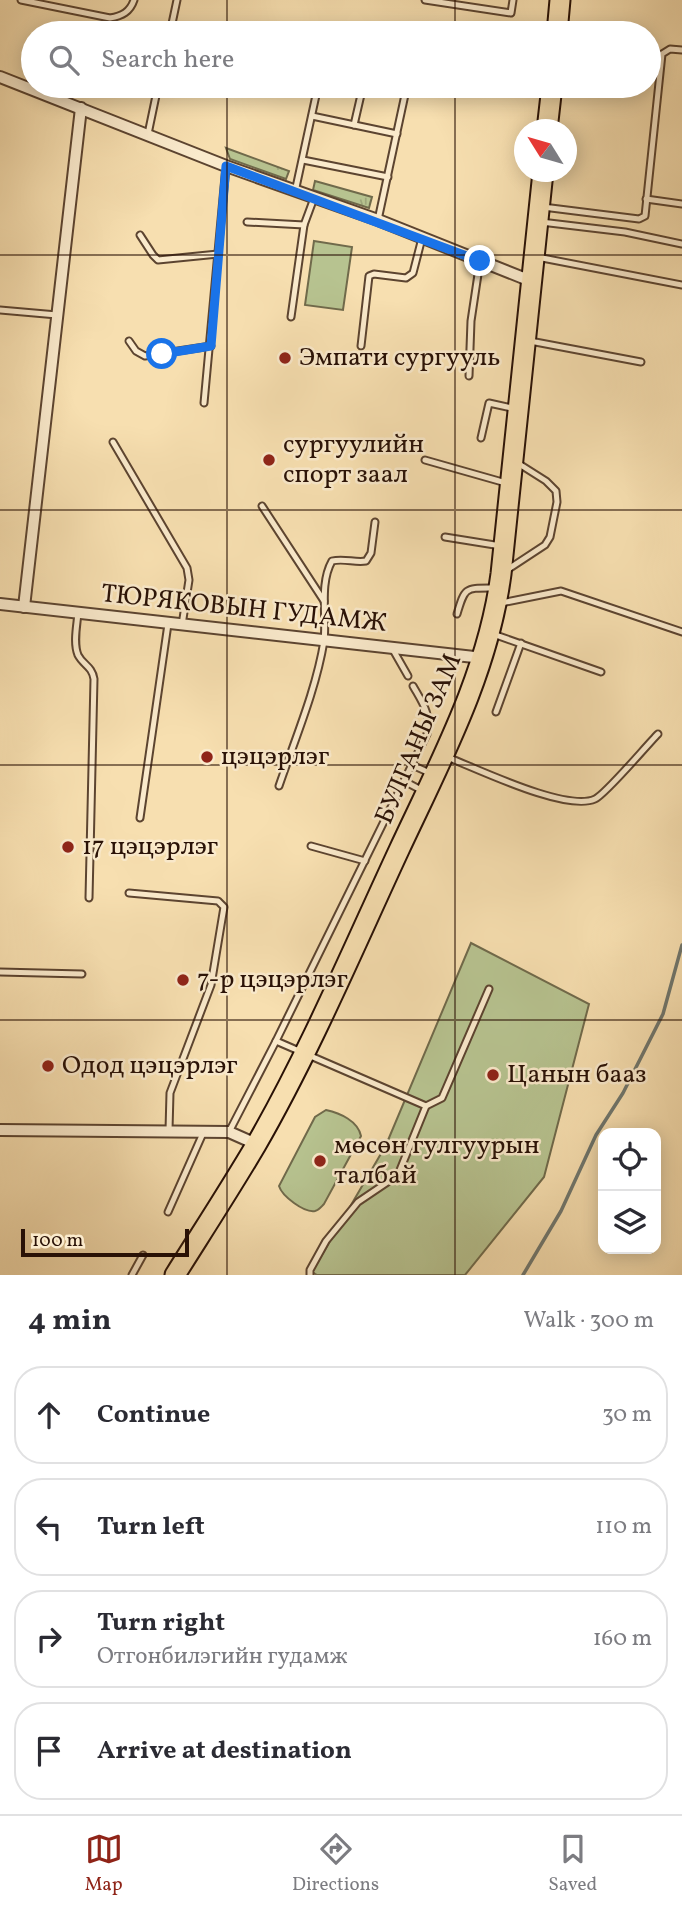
<!DOCTYPE html>
<meta charset="utf-8">
<style>
:root{--surface:#fff;--page:#f2f2f3;--text:#2b2b33;--muted:#7c7c81;--line:#e1e1e2;--accent:#8f2418}
body{margin:0;font-family:Vollkorn,serif;background:var(--page);color:var(--text)}
.controls{position:absolute;right:21px;bottom:21px;display:grid;overflow:hidden;border-radius:14px;box-shadow:0 4px 18px #0003}
.controls button{width:63px;height:63px;display:grid;place-items:center;padding:0;border:0;border-bottom:2px solid var(--line);background:var(--surface);color:var(--text);font:35px sans-serif}
.compass{position:absolute;left:514px;top:119px;width:63px;height:63px;border-radius:50%;background:var(--surface);box-shadow:0 4px 18px #0003;rotate:307deg}
.scale{position:absolute;left:21px;bottom:18px;width:168px;box-sizing:border-box;padding-left:7px;border:4px solid #291106;border-top:0;font-size:19px;line-height:24px;white-space:nowrap;color:#291106;-webkit-text-stroke:5px #faeacc;paint-order:stroke}
.stop{position:absolute;width:21px;height:21px;margin:-16px;border:5px solid #1a73e8;border-radius:50%;background:#fff}
.stop.end{background:#1a73e8;border-color:#fff;box-shadow:0 2px 7px #0008}
.list{margin:0;padding:0;list-style:none}
h2{display:flex;justify-content:space-between;align-items:center;height:91px;margin:0;padding:0 28px;font-size:30px}
h2 small{font-size:23px;font-weight:400;color:var(--muted)}
.list li{display:grid;grid-template-columns:46px 1fr auto;gap:21px;align-items:center;box-sizing:border-box;height:98px;margin:0 14px 14px;padding:0 14px;border:2px solid var(--line);border-radius:28px}
.list b{display:block;font-size:26px;white-space:nowrap}
.list p{margin:0;font-size:23px;white-space:nowrap;color:var(--muted)}
.list em{font-size:23px;font-style:normal;color:var(--muted)}
.icon{flex:none;width:38px;height:38px;fill:none;stroke:currentColor;stroke-width:2;stroke-linecap:round;stroke-linejoin:round}
.map{position:relative;flex:none;width:682px;height:1275px;overflow:hidden}
.search{position:absolute;background:var(--surface);box-shadow:0 4px 18px #0003;left:21px;right:21px;top:21px;height:77px;display:flex;align-items:center;gap:18px;box-sizing:border-box;padding:0 24px;border-radius:38px;color:var(--muted);font-size:26px}
.sheet{height:539px;background:var(--surface)}
nav{display:flex;justify-content:space-around;align-items:center;box-sizing:border-box;height:98px;border-top:2px solid var(--line);background:var(--surface);font-size:19px;color:var(--muted)}
nav a{display:grid;justify-items:center;gap:4px}
nav .on{color:var(--accent)}
.map>svg:first-child{display:block}
.grass{fill:url(#grass-tufts);stroke:#706a4b;stroke-width:2}
.pitch{fill:#b7c390;stroke:#706a4b;stroke-width:2}
.lines{fill:none;stroke-linecap:round;stroke-linejoin:round}
.stream{stroke:#70776e;stroke-width:3.5}
.service-casing{stroke:#5c4430;stroke-width:9}
.minor-casing{stroke:#5c4430;stroke-width:14}
.trunk-casing{stroke:#291106;stroke-width:23}
.service{stroke:#faeacc;stroke-width:5}
.minor{stroke:#faeacc;stroke-width:10}
.trunk{stroke:#f7dfb0;stroke-width:19}
.route{stroke:#1a73e8;stroke-width:9}
.grid{fill:none;stroke:#291106;stroke-width:2;stroke-opacity:0.55}
.poi-dot{fill:#8f2418;stroke:#faeacc;stroke-width:2.5}
.labels{text-anchor:middle;dominant-baseline:central;stroke-width:5;stroke-linejoin:round;paint-order:stroke}
.poi-label{font-size:26px;fill:#291106;stroke:#faeacc;text-anchor:start}
.street-label{font-size:26px;fill:#291106;stroke:#faeacc}
</style>
<div class="map">
<svg width="682" height="1275" viewBox="0 0 682 1275">
<defs>
<pattern id="grass-tufts" width="24" height="20" patternUnits="userSpaceOnUse" patternTransform="scale(1.75)"><rect width="24" height="20" fill="#b7c390"/><path d="M3 7l-1-3M5 7V3M7 7l1-3M15 17l-1-3M17 17v-4M19 17l1-3" fill="none" stroke="#9da67b"/></pattern>
</defs>
<rect width="100%" height="100%" fill="#f7dfb0"/>
<filter id="stains"><feTurbulence type="fractalNoise" baseFrequency=".00286" numOctaves="4"/><feColorMatrix values="0 0 0 0 .2 0 0 0 0 .09 0 0 0 0 .02 0 0 0 .5 -.17"/></filter>
<radialGradient id="worn" r=".72"><stop offset=".6" stop-color="#630" stop-opacity="0"/><stop offset="1" stop-color="#630" stop-opacity=".3"/></radialGradient>
<g class="grass">
<path d="M226,148L289,171L286,179L230,159Z"/>
<path d="M315,181L372,197L369,208L313,190Z"/>
</g>
<g class="pitch">
<path d="M314,241L352,247L343,310L305,305Z"/>
<path d="M471,943L589,1004L544,1177L465,1275H317L312,1272L386,1145Z"/>
<path d="M326,1110C340,1113 358,1121 361,1136L324,1204C321,1207 319,1210 315,1211C304,1213 282,1196 279,1186L315,1117Z"/>
</g>
<g class="lines">
<path class="stream" d="M523,1275L561,1211L596,1135L623,1093L663,1014L682,945"/>
<g class="service-casing">
<g id="service">
<path d="M21,0L110,18C122,16 130,12 134,0"/>
<path d="M425,0L511,13L513,0"/>
<path d="M170,33L177,0"/>
<path d="M312,116L397,134"/>
<path d="M354,125L363,86"/>
<path d="M148,134L158,86"/>
<path d="M303,160L388,177"/>
<path d="M295,192L318,86"/>
<path d="M646,199L682,204"/>
<path d="M543,207L639,219L645,216L662,54L670,49L682,50"/>
<path d="M378,220L406,90"/>
<path d="M247,222L304,225"/>
<path d="M541,222L625,232L682,244"/>
<path d="M140,235L153,255L158,260L218,254"/>
<path d="M537,257L682,285"/>
<path d="M0,310L57,315"/>
<path d="M291,317L304,225L314,198"/>
<path d="M129,341L136,351L145,356L211,346"/>
<path d="M530,341L641,362"/>
<path d="M361,346L369,276L374,274L406,278L413,273L422,238"/>
<path d="M469,376L471,321L480,261"/>
<path d="M204,403L226,166"/>
<path d="M481,438L489,403L516,409"/>
<path d="M113,442L187,568L189,580L182,625"/>
<path d="M425,460L506,483"/>
<path d="M262,506L324,601"/>
<path d="M445,537L501,546"/>
<path d="M507,570L545,545L550,537L557,502L556,491L546,481L516,462"/>
<path d="M501,603L561,591L682,632"/>
<path d="M78,613C77,625 73,643 78,655C83,665 92,666 94,679L89,898"/>
<path d="M457,614C465,587 465,588 493,588"/>
<path d="M493,634L601,672"/>
<path d="M392,648L408,676"/>
<path d="M496,712L521,643"/>
<path d="M447,757C478,769 566,812 595,799C606,794 646,746 658,734"/>
<path d="M412,765L432,774"/>
<path d="M404,781L423,791"/>
<path d="M279,786C295,739 316,690 324,641C327,616 319,584 332,561C344,558 355,563 366,561L371,553L375,522"/>
<path d="M140,818L168,624"/>
<path d="M311,846L365,861"/>
<path d="M129,893L218,901L224,907L211,985L170,1093L169,1130"/>
<path d="M0,972L82,974"/>
<path d="M276,1041L426,1106L398,1175L358,1202L326,1241L310,1270V1275"/>
<path d="M426,1106L442,1098L489,989"/>
<path d="M229,1132L276,1041L427,734C432,715 422,702 413,686"/>
<path d="M168,1212L204,1131"/>
<path d="M132,1275L143,1255"/>
</g>
</g>
<g class="minor-casing">
<g id="minor">
<path d="M0,77L226,166L378,220L531,281"/>
<path d="M0,604L483,658"/>
<path d="M24,607L81,108"/>
<path d="M0,1130L229,1132L256,1144"/>
</g>
</g>
<g class="trunk-casing">
<g id="trunk">
<path d="M557,33L560,0"/>
<path d="M547,130L552,86"/>
<path d="M175,1275C202,1232 230,1189 256,1145C310,1051 353,949 399,850C441,760 488,673 501,574L543,172"/>
</g>
</g>
<use href="#service" class="service"/>
<use href="#minor" class="minor"/>
<use href="#trunk" class="trunk"/>
</g>
<g class="lines">
<path class="route" d="M162,354L211,346L226,166L480,261"/>
</g>
<path class="grid" d="M227,0V33M455,0V33M227,86V1275M455,86V1275M0,255H682M0,510H682M0,765H682M0,1020H682"/>
<g class="poi-dot">
<circle cx="285" cy="358" r="7"/>
<circle cx="269" cy="460" r="7"/>
<circle cx="207" cy="757" r="7"/>
<circle cx="68" cy="847" r="7"/>
<circle cx="183" cy="980" r="7"/>
<circle cx="48" cy="1066" r="7"/>
<circle cx="493" cy="1075" r="7"/>
<circle cx="320" cy="1161" r="7"/>
</g>
<g class="labels">
<g class="poi-label">
<text x="299" y="358">Эмпати сургууль</text>
<text x="283" y="445">сургуулийн<tspan x="283" dy="30">спорт заал</tspan></text>
<text x="221" y="757">цэцэрлэг</text>
<text x="82" y="847">17 цэцэрлэг</text>
<text x="197" y="980">7-р цэцэрлэг</text>
<text x="62" y="1066">Одод цэцэрлэг</text>
<text x="507" y="1075">Цанын бааз</text>
<text x="334" y="1146">мөсөн гулгуурын<tspan x="334" dy="30">талбай</tspan></text>
</g>
<g class="street-label">
<text transform="translate(244 609) rotate(6)">ТЮРЯКОВЫН ГУДАМЖ</text>
<text transform="translate(419 739) rotate(-67)">БУЛГАНЫ ЗАМ</text>
</g>
</g>
<rect width="100%" height="100%" filter="url(#stains)"/>
<rect width="100%" height="100%" fill="url(#worn)"/>
</svg>
<div class="controls">
<button><svg class="icon" aria-label="locate" viewBox="0 0 24 24"><circle cx="12" cy="12" r="6"/><path d="M12 2v4M12 18v4M2 12h4M18 12h4"/></svg></button>
<button><svg class="icon" aria-label="layers" viewBox="0 0 24 24"><path d="M12 4l9 5-9 5-9-5zM3 14l9 5 9-5"/></svg></button>
</div>
<svg class="compass" viewBox="-18 -18 36 36"><path d="M0-13l5 13h-10z" fill="#e53935"/><path d="M0 13l5-13h-10z" fill="#7c7c81"/></svg>
<div class="scale">100 m</div>
<div class="stop" style="left:162px;top:354px"></div>
<div class="stop end" style="left:480px;top:261px"></div>
<div class="search"><svg class="icon" aria-label="search" viewBox="0 0 24 24"><circle cx="10" cy="10" r="6"/><path d="M15 15l6 6"/></svg>Search here</div>
</div>
<section class="sheet">
<h2>4 min<small>Walk · 300 m</small></h2>
<ul class="list">
<li><svg class="icon" aria-label="ahead" viewBox="0 0 24 24"><path d="M12 20V5M6 11l6-6 6 6"/></svg><div><b>Continue</b></div><em>30 m</em></li>
<li><svg class="icon" aria-label="left" viewBox="0 0 24 24"><path d="M17 20v-9H6M10 6l-5 5 5 5"/></svg><div><b>Turn left</b></div><em>110 m</em></li>
<li><svg class="icon" aria-label="right" viewBox="0 0 24 24"><path d="M7 20v-9h11M14 6l5 5-5 5"/></svg><div><b>Turn right</b><p>Отгонбилэгийн гудамж</p></div><em>160 m</em></li>
<li><svg class="icon" aria-label="arrive" viewBox="0 0 24 24"><path d="M6 21V4h12l-3 4 3 4H6"/></svg><div><b>Arrive at destination</b></div></li>
</ul>
</section>
<nav>
<a class="on"><svg class="icon" aria-label="map" viewBox="0 0 24 24"><path d="M3 6l6-2 6 2 6-2v14l-6 2-6-2-6 2zM9 4v14M15 6v14"/></svg>Map</a>
<a><svg class="icon" aria-label="directions" viewBox="0 0 24 24"><path d="M12 3l9 9-9 9-9-9zM9 14v-3h6M13 9l2 2-2 2"/></svg>Directions</a>
<a><svg class="icon" aria-label="saved" viewBox="0 0 24 24"><path d="M7 4h10v16l-5-4-5 4z"/></svg>Saved</a>
</nav>
